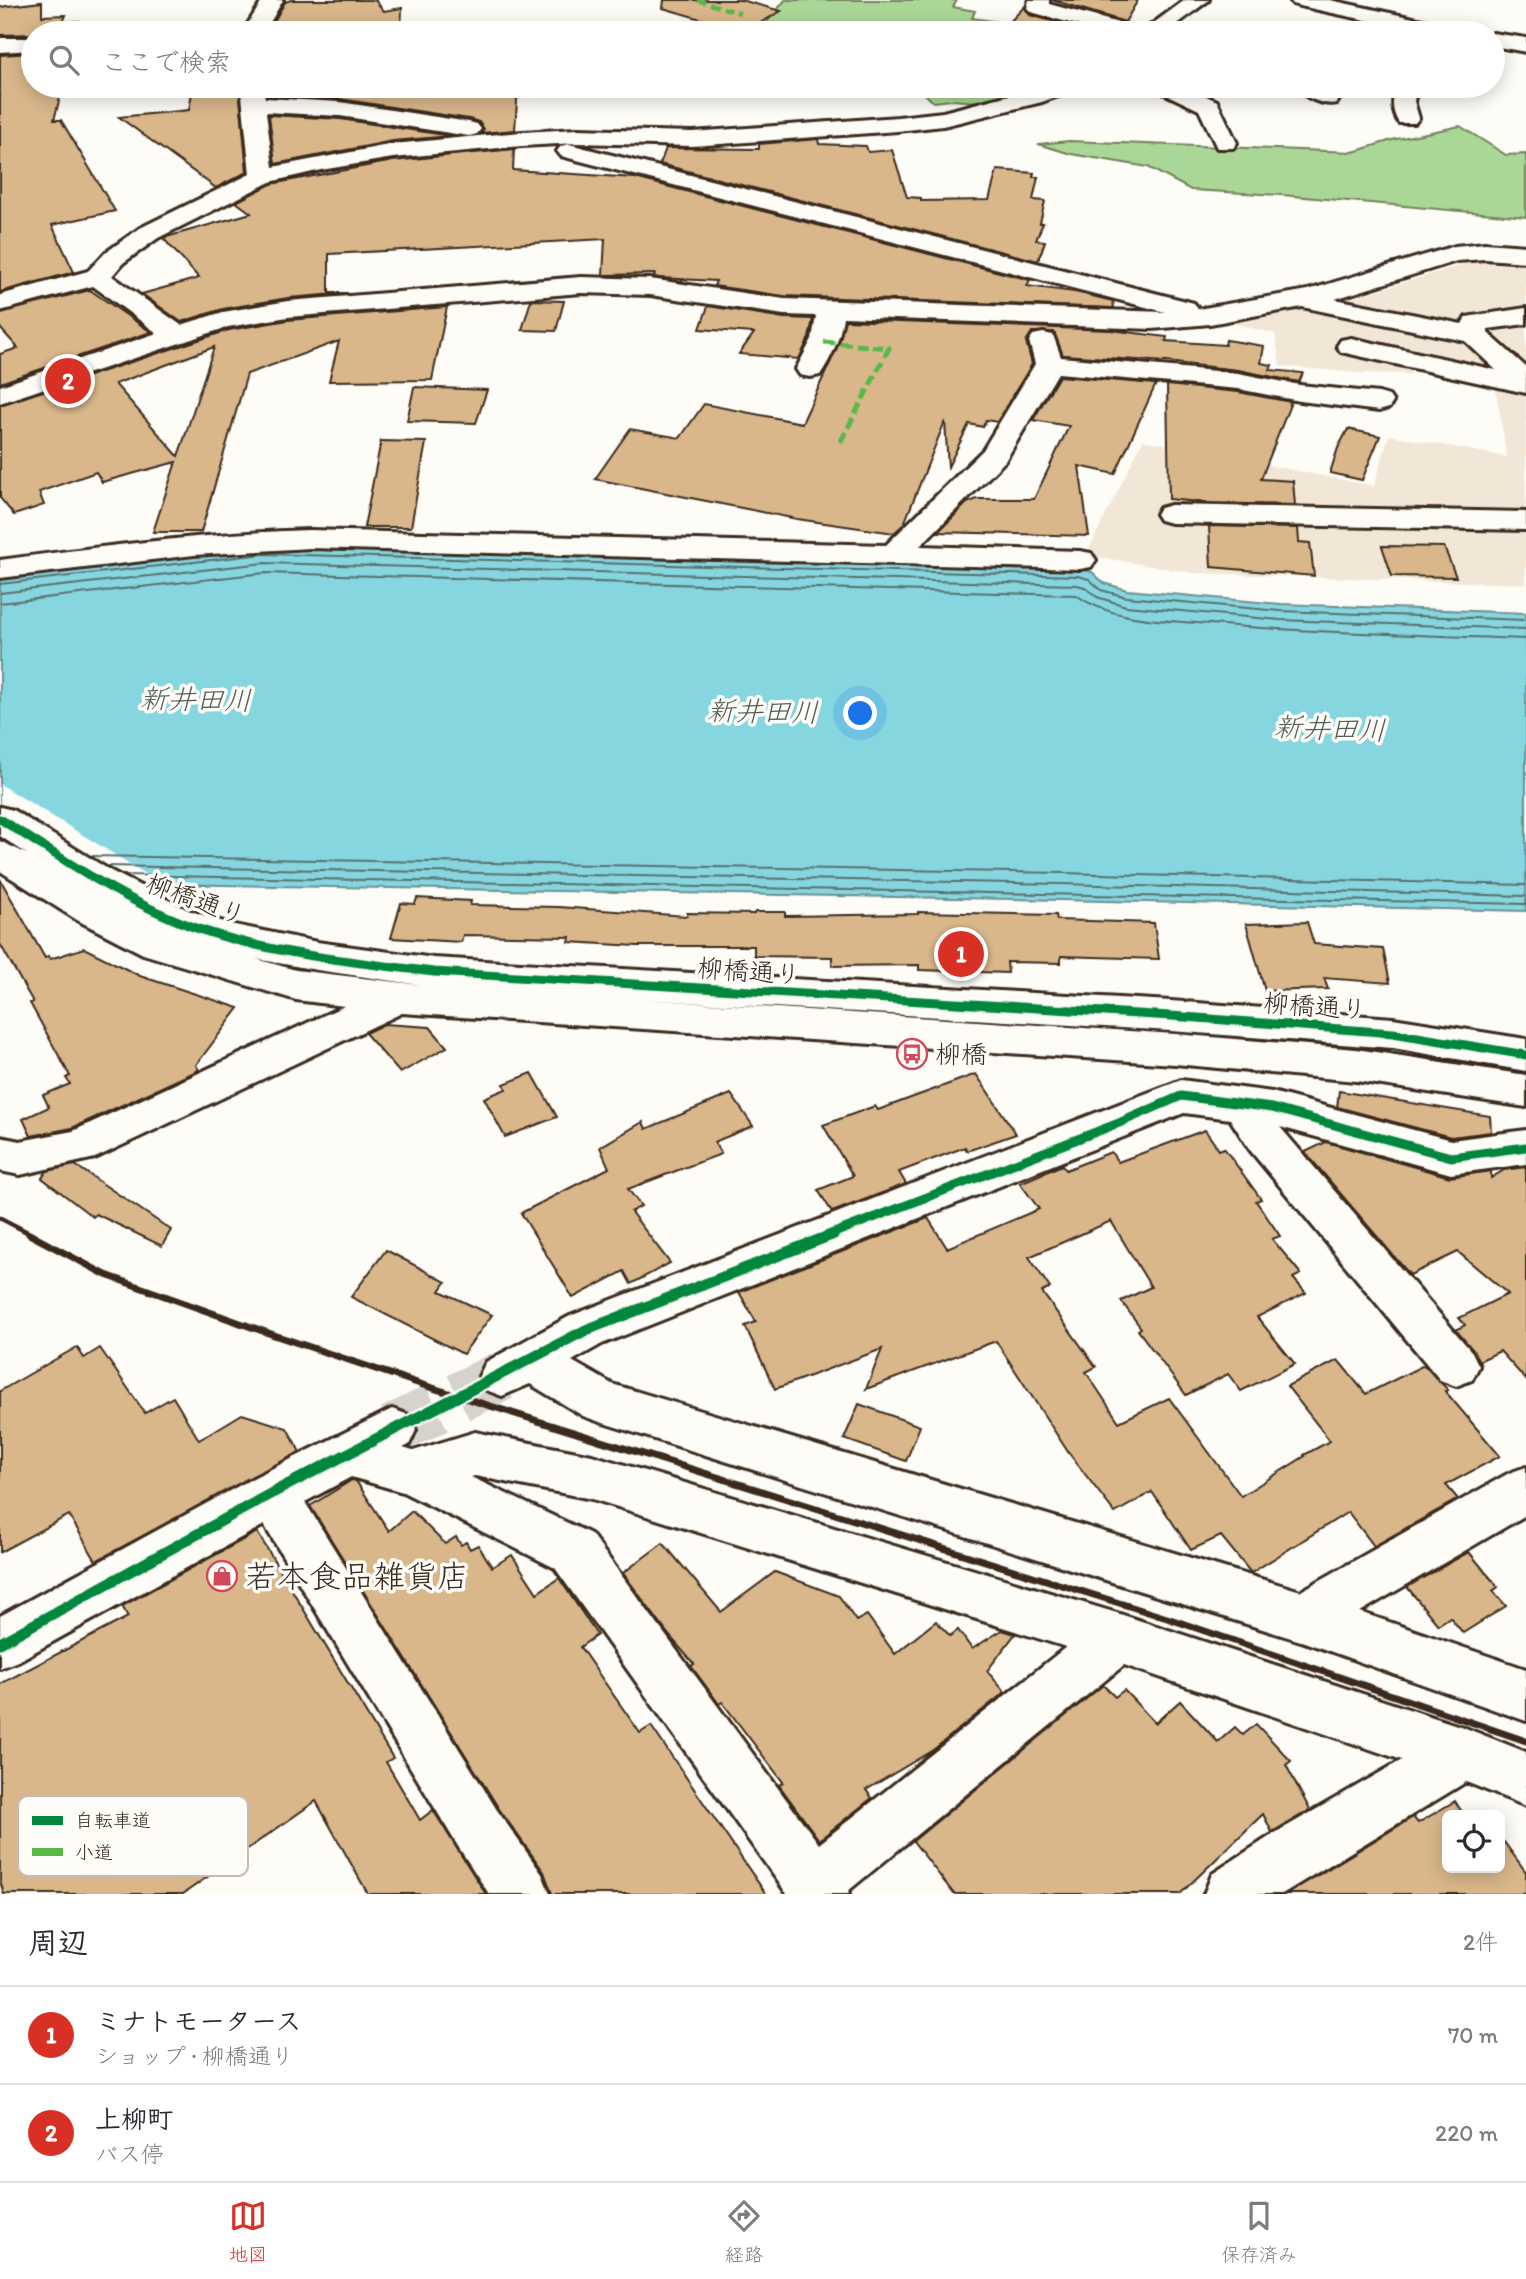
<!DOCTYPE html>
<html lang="ja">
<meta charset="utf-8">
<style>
:root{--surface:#fff;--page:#f2f2f3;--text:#2b2b33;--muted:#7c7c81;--line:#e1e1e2;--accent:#d93025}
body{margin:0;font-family:Itim,"Klee One",sans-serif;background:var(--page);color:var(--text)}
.controls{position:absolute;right:21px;bottom:21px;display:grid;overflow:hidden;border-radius:10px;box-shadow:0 4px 18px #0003}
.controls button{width:63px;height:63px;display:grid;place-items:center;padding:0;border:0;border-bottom:2px solid var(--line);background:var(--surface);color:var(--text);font:35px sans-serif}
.you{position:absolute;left:861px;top:714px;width:24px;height:24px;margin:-18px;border:5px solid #fff;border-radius:50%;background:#1a73e8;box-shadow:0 0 0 10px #1a73e833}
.badge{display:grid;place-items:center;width:46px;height:46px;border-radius:50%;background:var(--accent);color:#fff;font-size:23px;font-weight:700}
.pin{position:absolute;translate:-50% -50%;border:4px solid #fff;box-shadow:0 2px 7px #0006}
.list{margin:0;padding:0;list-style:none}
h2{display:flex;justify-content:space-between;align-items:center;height:91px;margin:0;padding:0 28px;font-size:30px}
h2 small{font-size:23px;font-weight:400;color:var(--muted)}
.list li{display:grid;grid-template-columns:46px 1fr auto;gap:21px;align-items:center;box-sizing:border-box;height:98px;padding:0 28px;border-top:2px solid var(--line)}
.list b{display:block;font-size:26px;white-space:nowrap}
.list p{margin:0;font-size:23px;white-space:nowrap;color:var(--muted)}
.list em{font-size:23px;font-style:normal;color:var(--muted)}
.icon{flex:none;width:38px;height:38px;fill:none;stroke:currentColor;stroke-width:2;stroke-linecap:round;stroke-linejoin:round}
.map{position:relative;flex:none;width:1526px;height:1894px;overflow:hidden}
.search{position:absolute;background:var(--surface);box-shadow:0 4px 18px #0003;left:21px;right:21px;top:21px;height:77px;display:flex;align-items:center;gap:18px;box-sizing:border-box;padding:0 24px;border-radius:38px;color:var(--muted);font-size:26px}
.sheet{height:287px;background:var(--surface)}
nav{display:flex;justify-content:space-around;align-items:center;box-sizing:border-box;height:98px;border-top:2px solid var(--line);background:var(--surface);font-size:19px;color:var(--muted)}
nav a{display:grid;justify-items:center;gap:4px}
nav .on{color:var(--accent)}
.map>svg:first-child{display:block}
.built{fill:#f2e7d7}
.green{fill:#aad796;stroke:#72805a;stroke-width:2}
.water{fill:#86d6e0;stroke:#689192;stroke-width:2}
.pier{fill:#fdfcf7}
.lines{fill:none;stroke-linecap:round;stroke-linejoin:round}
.shore{stroke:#596f6c;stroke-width:2}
.building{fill:#d9b78b;stroke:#3b2a1e;stroke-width:2;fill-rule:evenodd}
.minor-tunnel{stroke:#d6d2cc;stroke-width:50;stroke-dasharray:50 24;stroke-linecap:butt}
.minor-casing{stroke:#3b2a1e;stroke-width:6}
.minor{fill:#fdfcf7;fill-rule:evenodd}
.rail-far1{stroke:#3b2a1e;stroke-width:5}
.rail{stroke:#3b2a1e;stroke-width:7}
.quiet-far1{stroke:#58b947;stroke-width:4.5;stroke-dasharray:9 4.5;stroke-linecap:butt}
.quiet{stroke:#58b947;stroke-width:5;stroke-dasharray:11 5;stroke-linecap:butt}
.cycleway-far1-casing{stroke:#fdfcf7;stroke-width:13}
.cycleway-casing{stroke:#fdfcf7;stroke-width:16}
.cycleway-far1{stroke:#00873e;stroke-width:9}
.cycleway{stroke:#00873e;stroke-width:11}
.labels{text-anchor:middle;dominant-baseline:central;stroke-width:7;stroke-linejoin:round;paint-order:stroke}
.street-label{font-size:26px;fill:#3b2a1e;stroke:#fdfcf7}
.poi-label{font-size:26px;fill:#3b2a1e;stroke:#fdfcf7;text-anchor:start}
.water-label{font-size:28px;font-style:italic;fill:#525e58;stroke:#fdfcf7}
.near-poi-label{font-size:32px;fill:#3b2a1e;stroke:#fdfcf7;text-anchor:start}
.key{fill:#fdfcf7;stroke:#c3bdb6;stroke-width:2}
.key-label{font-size:19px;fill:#3b2a1e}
</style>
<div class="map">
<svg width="1526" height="1894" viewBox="0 0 1526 1894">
<rect width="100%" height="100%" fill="#fdfcf7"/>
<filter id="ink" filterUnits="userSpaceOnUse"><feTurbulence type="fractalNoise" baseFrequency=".0143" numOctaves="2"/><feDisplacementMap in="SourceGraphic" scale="14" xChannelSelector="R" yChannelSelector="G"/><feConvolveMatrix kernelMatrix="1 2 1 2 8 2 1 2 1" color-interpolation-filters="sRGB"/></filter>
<g filter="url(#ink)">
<path class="built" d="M1491,260L1526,263V584L1193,573L1086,555L1143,440L1374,486L1389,435L1507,457L1495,385L1414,366L1410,374L1357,373L1280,366L1275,334L1228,322L1344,300L1468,263Z"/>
<g class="green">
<path d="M785,0H957L953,7L975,11L972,18L1019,25L1014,29L999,27L994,33H758Z"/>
<path d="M826,86H1039L979,102L951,100L933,102L924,93Z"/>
<path d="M1460,126L1506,155L1526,154V217L1282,195L1191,190L1148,167L1071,154L1038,144L1069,141L1353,152L1392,140Z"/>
</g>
<path class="water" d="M263,547L1080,569L1092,572L1104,583L1127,590L1281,604L1526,613V911L1061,900L0,881V577Z"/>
<path class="pier" d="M0,784L151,877L169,886L0,885Z"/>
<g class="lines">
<g class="shore">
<path d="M0,584L264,554L1078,576L1089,579L1101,590L1127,597L1280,611L1526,620"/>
<path d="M0,593L264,563L1077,585L1085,587L1097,597L1126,606L1280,620L1526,629"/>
<path d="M0,603L265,573L1076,595C1114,622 1165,620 1210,624C1315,633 1421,635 1526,639"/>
<path d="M90,856L1062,873L1526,885"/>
<path d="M107,866L1061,884L1526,896"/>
<path d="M123,875L1526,904"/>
</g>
</g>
<g class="building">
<path d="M291,0H375L384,11L402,8L401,33H272L273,23L285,2Z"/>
<path d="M664,0H741L781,11L745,32L663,8Z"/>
<path d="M1052,0H1138L1125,22Z"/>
<path d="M42,2V16L66,15L63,22L80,21L77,33L0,35V7Z"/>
<path d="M1024,7L1030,15L1097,33H999Z"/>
<path d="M33,53V86H63L54,120H61L115,211L52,225L74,272L0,292V55Z"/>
<path d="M193,86H239L247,172L216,188L119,117L189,110Z"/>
<path d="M266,86H518L515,130L481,133L484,129L479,122L469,119L340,99L267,95Z"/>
<path d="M269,115L340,119L451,136L393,141L275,164Z"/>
<path d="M818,139L819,144L866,146L868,152L892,150L907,197L921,198V201L989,200L997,170L1034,173L1033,177H1038L1033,200L1045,201L1040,223H1043L1036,240L1045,241L1038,261L660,164L666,148L759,149V144Z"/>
<path d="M514,149L513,170L635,178L1030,280L1027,286L1075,292L1113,301L1114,308L784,296L714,286L716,281L660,278L654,277L655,274L603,275L605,239L329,254V293H348L288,298L223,309L181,322L142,294L199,278L163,238L251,213L236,202L271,184L393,161Z"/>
<path d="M90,290L151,332L0,383V354L18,348L0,328V313Z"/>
<path d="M531,300L564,301L556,331L522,330Z"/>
<path d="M708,306L784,318L813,319L809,338L799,359L739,354L754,333L700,329Z"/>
<path d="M447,307L432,380L329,381L339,341L247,374L201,532H153L176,462L102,482L96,472L39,492L44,505L14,515L0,498V405L229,330L288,320ZM214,347L185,436L178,456L115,384Z"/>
<path d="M845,320L1111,330L1167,337L1166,341L1225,345L1226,340L1264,346L1261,363L1272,365L1270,370L1303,373L1299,382L1238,370L1166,362L1063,355L1054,332H1032L1026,342L1032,364L997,422L986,420L983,427L969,424L948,467L945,421L904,524L894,533L797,519L595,479L630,429L680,438L704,404L802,423L837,348Z"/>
<path d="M1059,376L1156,384L1115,474L1079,466L1089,536L938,532L967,503L977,499H1034L1069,426L1033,420Z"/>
<path d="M1167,385L1238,392L1291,402L1261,479L1293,481L1295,505L1208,503L1169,499Z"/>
<path d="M414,387L487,390L476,423L407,421Z"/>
<path d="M1348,429L1380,436L1362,480L1330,473L1338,448Z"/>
<path d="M381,441L426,442L411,527H364Z"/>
<path d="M1209,526L1298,528L1299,542L1310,543L1314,576L1211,567Z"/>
<path d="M1382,546L1444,547L1456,577L1392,576Z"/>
<path d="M0,879L45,958L48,956L50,959L84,948L140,976L239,1008L196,1065L199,1070L72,1128L31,1136L23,1119L49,1107L43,1095L70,1084L66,1078L70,1076L30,1003L33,1002L0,944Z"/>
<path d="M417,898L471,901L470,905L558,907L687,916V913L754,914L755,912H785V916L918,914V912L1056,915L1057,920L1154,923L1159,959L1061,956V963L1007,962L1008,973L919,970V965L832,966V957L754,956V946H637L569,942L570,937L463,935L461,942L391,938L401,903L415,904Z"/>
<path d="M1307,922L1314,944L1383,949L1390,983L1324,978L1328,989L1265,991L1246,924Z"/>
<path d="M384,1024L430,1027L447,1047L400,1073L365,1033Z"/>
<path d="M532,1073L557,1117L505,1137L484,1098L506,1089L504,1084Z"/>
<path d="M976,1074L1016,1134L967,1151L965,1147L899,1172L906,1184L832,1212L818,1190L853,1176L823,1125L875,1106L878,1110Z"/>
<path d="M1339,1091L1490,1116L1491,1132L1451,1137L1337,1107Z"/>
<path d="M731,1094L753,1126L714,1142L721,1154L628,1189L641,1206L631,1212L670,1263L631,1284L624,1271L573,1298L521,1213L609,1168L600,1147L643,1122L646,1129Z"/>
<path d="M1205,1130L1219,1150L1224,1148L1261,1199L1256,1201L1280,1236L1272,1239L1301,1274L1293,1278L1306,1293L1257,1317L1295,1364L1241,1391L1228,1374L1186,1395L1138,1330L1141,1328L1121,1301L1151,1287L1111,1221L1029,1257L1050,1288L1042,1292L1096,1367L1086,1372L1119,1422L1169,1398L1241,1496L1305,1456L1304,1455L1330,1441L1287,1386L1338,1360L1366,1394L1424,1365L1448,1390L1445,1391L1500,1456L1446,1485L1458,1499L1374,1546L1348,1512L1251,1573L1221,1536L1191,1550L1152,1492L1115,1513L1068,1452L996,1341L866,1389L882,1349L775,1389L745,1326L756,1322L739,1292L928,1218L947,1248L1039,1209L1020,1183L1062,1165L1066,1170L1111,1152L1118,1162Z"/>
<path d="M1326,1142L1450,1177L1491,1171V1178L1504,1170L1526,1167V1380L1500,1351L1479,1361L1456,1330L1465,1325L1459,1318L1508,1294L1458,1252L1410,1275L1305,1152Z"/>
<path d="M75,1165L171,1230L162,1246L96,1214L93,1217L42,1178L47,1171Z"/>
<path d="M386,1250L446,1282L440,1291L492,1315L463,1354L351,1297Z"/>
<path d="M77,1347L84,1358L100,1348L145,1413L173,1397L199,1440L242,1414L287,1428L300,1452L96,1561L69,1515L0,1552V1391Z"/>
<path d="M859,1404L920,1426L906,1461L844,1439Z"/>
<path d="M352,1480L356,1481L389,1531L412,1511L445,1544L456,1537L461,1545L466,1542L470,1549L478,1545L492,1567L512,1555L537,1593L559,1578L597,1635L580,1647L640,1733L651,1726L766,1894H552L544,1872L499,1809L310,1506Z"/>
<path d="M257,1532L393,1758L386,1762L420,1820L433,1810L486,1894H368L316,1801L183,1894H4L0,1881V1684L128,1617L122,1606Z"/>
<path d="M663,1543L721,1612L775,1572L839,1596L856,1621L867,1615L895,1654L936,1621L950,1636L958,1630L972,1649L1002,1630L1015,1634L987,1671L1005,1692L933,1750L866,1790L872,1798L819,1840L779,1785L783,1782L722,1702L719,1704L691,1666L694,1664L668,1634L623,1573Z"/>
<path d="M1469,1552L1498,1587L1493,1591L1506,1606L1463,1633L1450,1617L1438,1625L1407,1587Z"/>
<path d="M1103,1685L1115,1697L1124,1690L1155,1723L1180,1701L1218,1742L1235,1727L1243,1735L1256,1724L1291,1761L1286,1765L1310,1810L1272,1832L1263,1814L1180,1894H954L913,1841Z"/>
<path d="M1455,1801L1464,1815H1447V1868H1500V1844L1504,1842L1526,1872V1894H1287L1413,1817L1418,1823Z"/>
</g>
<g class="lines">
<path class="minor-tunnel" d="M392,1430L502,1376"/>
<g class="minor-casing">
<g id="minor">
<path d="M263,0H283L264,33H242Z"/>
<path d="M1029,0H1049V4L1137,28L1140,33H1106L1031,12L1027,8Z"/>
<path d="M1185,0H1209L1165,33H1140Z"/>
<path d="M1290,0H1330L1455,27L1463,28L1466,33H1426L1300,6L1293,4Z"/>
<path d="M1493,33L1526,38V52L1493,46Z"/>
<path d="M0,38H33V50L0,52Z"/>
<path d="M241,86H263L265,98L340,102L469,122L477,124L481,129L477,134L469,136L340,116L266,112L273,167L393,144L522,132L577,129L692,132L898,117L943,112L1044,86H1075L1072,91L1042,102L943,126L898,131L692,146L577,143L522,146L393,158L321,170L270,182L158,238L123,263L112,276L181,325L223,312L288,301L581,277L650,279L784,299L1165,312L561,156L557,151L561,146L569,144L1194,303L1198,309L1308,290L1455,246L1485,243L1526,246V262L1485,259L1457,261L1335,299L1462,324L1466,317L1526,308V324L1488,329V333L1526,367V393L1341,352L1337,346L1341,340L1351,338L1496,370L1465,341L1302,307L1210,324L1152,329L843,317C840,339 832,357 820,375L810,377L800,375L796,369L812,339L816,316L784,315L650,295L581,293L288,317L228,327L0,403V386L157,333L93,286L0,311V295L88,271L105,253L140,228L250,174Z"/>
<path d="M1156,86H1185L1217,101L1237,143L1233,148H1217L1199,110L1159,91Z"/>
<path d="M1296,86H1323L1340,98L1337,103C1324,106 1303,98 1296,86Z"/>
<path d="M1396,86H1418L1414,101L1419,118L1415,123H1399C1391,111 1392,99 1396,86Z"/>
<path d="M1043,333L1053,335L1061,357L1238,373L1300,385L1379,393L1389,396L1393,402L1389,408L1379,411L1300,401L1238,389L1058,373L1005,461L920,546L1080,551L1091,553L1096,560L1091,567L1080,569L310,548L194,555L0,578V560C103,546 206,533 310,530L886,545L983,450L1035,364L1029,341L1033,335Z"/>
<path d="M1171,505L1526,512V530L1171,523L1160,520L1156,514L1160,508Z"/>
<path d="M0,807L13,810L111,871L188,910L230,924L317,942L434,958L1171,1001L1393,1018L1526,1039V1071L1393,1048L1171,1031L641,999L1175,1034L1356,1049L1526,1075V1107L1356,1081L1175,1064L402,1013L95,1158L20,1175L0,1171V1137L20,1141L73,1131L344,1006L296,1000L143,954L77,920L0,871V841L27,854L0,836ZM256,959L317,970L421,985L296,970Z"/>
<path d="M1181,1080L1272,1092L1451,1140L1526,1130V1164L1451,1174L1280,1127L1472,1352L1479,1366L1472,1380L1456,1386L1440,1380L1250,1150L1230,1119L1184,1113L602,1344L572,1361L612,1384L1301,1591L1509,1473L1526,1467V1515L1360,1612L1526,1669V1721L1304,1642L600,1422L583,1416L530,1384L502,1396L486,1390L479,1376L486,1362L570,1316Z"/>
<path d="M392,1409L409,1415L416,1430L409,1445L403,1448L413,1451L475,1432L592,1455L1117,1613L1463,1727L1526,1752V1806L1466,1782L1282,1894H1204L1212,1874L1275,1833L1402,1760L1124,1665L848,1891L849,1894H787L555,1568L403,1492L351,1477L305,1502L497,1810L542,1874L550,1894H489L459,1848L264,1525L18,1661L0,1668V1616L255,1477ZM475,1476L592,1499L1066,1647L819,1844L591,1534L471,1477Z"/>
</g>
</g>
<use href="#minor" class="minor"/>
<path class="rail-far1" d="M0,1218L33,1235"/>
<path class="rail" d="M29,1234L106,1275L274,1335L420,1384L1167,1618L1526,1741"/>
<path class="quiet-far1" d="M697,0L740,13"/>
<path class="quiet" d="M824,342L889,348L839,445"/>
<g class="cycleway-far1-casing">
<g id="cycleway-far1">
<path d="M0,819C64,860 129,905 202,930C276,955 356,962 434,972L1171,1016L1393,1033L1526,1055"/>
<path d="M829,1235L1119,1123L1181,1096L1272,1108L1451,1157L1526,1147"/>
</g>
</g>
<g class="cycleway-casing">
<path id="cycleway" d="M0,1643L272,1493L586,1330L834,1234"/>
</g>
<use href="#cycleway-far1" class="cycleway-far1"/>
<use href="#cycleway" class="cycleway"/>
</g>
</g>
<defs>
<g id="bus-ring" transform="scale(1.575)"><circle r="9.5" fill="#fdfcf7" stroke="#d1495b" stroke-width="1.5"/><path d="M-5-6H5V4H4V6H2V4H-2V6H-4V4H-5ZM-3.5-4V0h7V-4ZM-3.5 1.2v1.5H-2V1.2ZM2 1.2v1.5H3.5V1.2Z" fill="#d1495b"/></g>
<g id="shop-ring" transform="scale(1.575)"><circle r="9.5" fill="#fdfcf7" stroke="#d1495b" stroke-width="1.5"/><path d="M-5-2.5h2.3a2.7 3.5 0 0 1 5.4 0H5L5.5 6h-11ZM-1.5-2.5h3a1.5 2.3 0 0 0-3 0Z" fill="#d1495b"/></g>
</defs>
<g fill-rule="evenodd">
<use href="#bus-ring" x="912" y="1054"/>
<use href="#shop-ring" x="222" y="1576"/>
</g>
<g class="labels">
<g class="street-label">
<text transform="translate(196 899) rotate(20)">柳橋通り</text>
<text transform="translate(749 971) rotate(4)">柳橋通り</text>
<text transform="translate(1315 1006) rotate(4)">柳橋通り</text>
</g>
<g class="poi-label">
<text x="935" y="1054">柳橋</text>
</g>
<g class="water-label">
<text transform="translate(196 699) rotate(1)">新井田川</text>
<text transform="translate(763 711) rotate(1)">新井田川</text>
<text transform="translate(1330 728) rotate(2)">新井田川</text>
</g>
<g class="near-poi-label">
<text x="245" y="1576">若本食品雑貨店</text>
</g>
</g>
<rect x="18" y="1796" width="230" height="80" rx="10" class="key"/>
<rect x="32" y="1816" width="31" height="9" fill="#00873e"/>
<rect x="32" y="1848" width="31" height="8" fill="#58b947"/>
<g class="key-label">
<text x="75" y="1827">自転車道</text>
<text x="75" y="1859">小道</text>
</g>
</svg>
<div class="controls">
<button><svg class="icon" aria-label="locate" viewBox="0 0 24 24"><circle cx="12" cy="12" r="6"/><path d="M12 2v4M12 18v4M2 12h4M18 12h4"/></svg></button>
</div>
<div class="you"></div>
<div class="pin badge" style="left:961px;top:954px">1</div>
<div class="pin badge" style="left:68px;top:381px">2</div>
<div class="search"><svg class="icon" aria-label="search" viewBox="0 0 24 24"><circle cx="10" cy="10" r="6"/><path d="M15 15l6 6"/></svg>ここで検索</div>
</div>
<section class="sheet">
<h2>周辺<small>2件</small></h2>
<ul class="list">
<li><span class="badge">1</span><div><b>ミナトモータース</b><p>ショップ · 柳橋通り</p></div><em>70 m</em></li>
<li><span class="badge">2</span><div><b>上柳町</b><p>バス停</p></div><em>220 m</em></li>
</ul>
</section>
<nav>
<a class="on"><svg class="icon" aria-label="map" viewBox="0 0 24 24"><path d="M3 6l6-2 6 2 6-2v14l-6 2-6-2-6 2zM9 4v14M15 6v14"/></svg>地図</a>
<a><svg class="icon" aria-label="directions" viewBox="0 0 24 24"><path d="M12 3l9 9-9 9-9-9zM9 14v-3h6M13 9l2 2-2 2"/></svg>経路</a>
<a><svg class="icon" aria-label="saved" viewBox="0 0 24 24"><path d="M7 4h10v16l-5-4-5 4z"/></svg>保存済み</a>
</nav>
